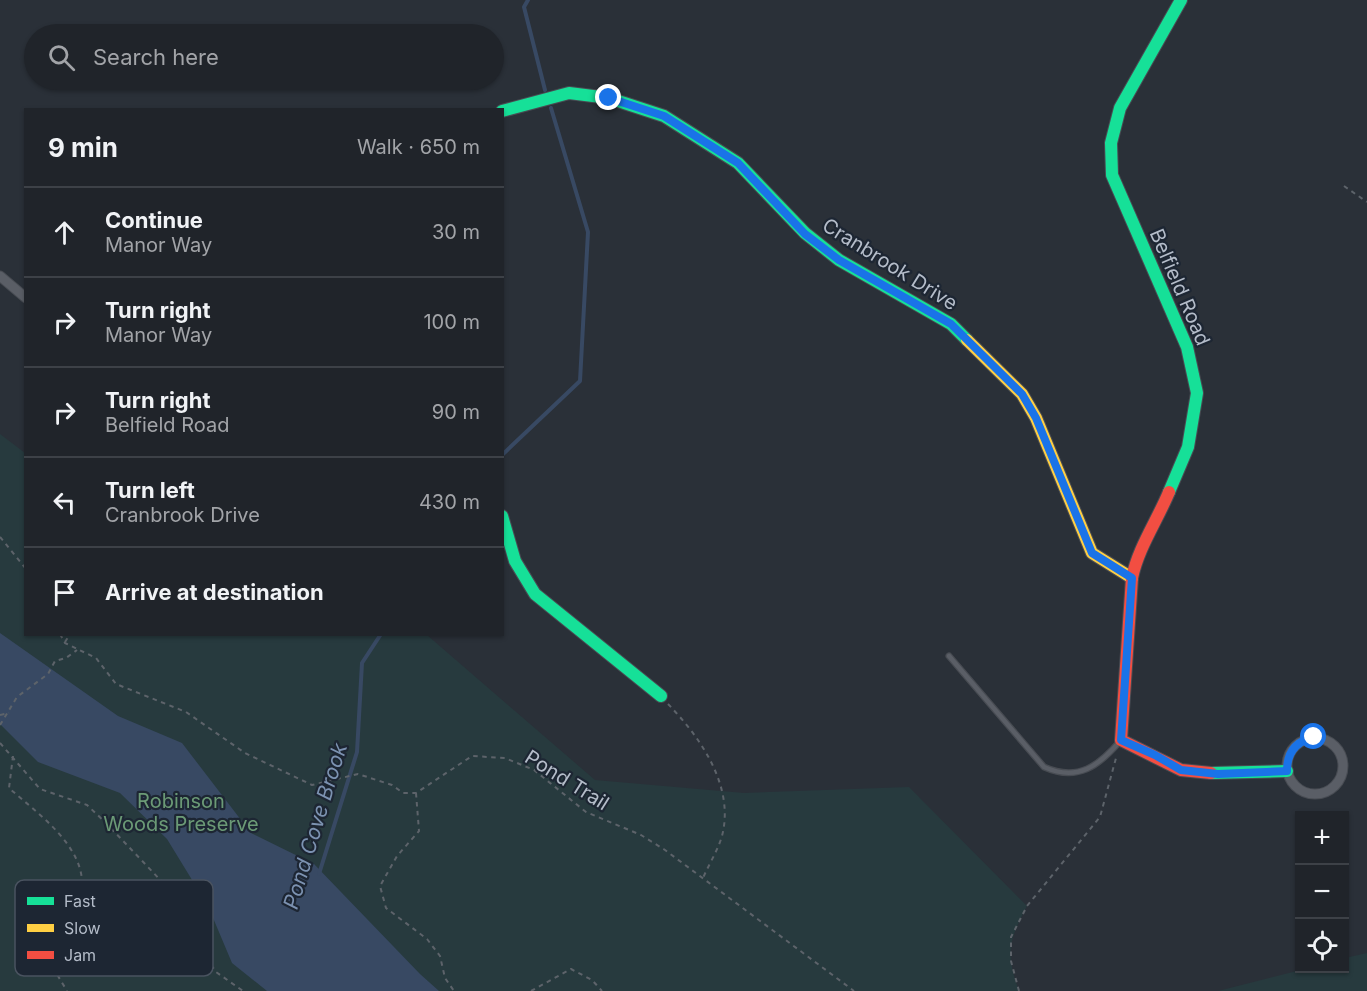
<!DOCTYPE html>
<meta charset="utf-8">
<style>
:root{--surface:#20242a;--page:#282c32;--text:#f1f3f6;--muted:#a2a4a8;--line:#3d4147}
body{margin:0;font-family:Inter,sans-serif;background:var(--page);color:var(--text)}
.controls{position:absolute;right:18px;bottom:18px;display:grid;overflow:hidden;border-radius:0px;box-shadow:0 2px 4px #0004}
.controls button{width:54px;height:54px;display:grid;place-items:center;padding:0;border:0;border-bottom:2px solid var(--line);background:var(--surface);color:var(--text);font:30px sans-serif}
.stop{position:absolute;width:18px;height:18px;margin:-14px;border:4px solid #1a73e8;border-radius:50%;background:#fff}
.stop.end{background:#1a73e8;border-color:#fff;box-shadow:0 2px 6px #0008}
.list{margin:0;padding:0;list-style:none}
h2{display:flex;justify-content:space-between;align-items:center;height:78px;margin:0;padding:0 24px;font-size:26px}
h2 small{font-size:20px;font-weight:400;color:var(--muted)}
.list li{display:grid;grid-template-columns:39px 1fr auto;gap:18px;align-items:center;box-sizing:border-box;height:90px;padding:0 24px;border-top:2px solid var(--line)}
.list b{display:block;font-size:22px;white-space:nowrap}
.list p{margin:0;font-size:20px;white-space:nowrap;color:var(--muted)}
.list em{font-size:20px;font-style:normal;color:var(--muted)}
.icon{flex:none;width:33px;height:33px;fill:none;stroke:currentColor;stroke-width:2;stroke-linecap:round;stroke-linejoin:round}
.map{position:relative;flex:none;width:1367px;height:991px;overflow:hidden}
.search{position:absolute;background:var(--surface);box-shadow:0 2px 4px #0004;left:24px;top:24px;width:480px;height:66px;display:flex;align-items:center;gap:15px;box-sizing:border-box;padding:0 21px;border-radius:33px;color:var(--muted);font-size:22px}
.panel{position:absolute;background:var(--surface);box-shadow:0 2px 4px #0004;left:24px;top:108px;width:480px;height:528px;border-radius:0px}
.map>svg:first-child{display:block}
.green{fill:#273a3e}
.water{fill:#384963}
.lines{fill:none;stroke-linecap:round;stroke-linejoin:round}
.stream{stroke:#384963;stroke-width:4}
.lane-casing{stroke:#484c53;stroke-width:7}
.street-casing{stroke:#484c53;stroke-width:11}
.fast-casing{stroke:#484c53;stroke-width:14}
.slow-casing{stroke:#484c53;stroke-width:14}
.jam-casing{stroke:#484c53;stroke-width:14}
.path{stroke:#5d636a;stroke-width:2;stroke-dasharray:4.5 4.5;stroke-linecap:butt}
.lane{stroke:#5a5e66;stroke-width:4.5}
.street{stroke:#5a5e66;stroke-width:9}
.fast{stroke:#16e098;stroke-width:12}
.slow{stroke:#ffcf43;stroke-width:12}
.jam{stroke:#f24e42;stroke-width:12}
.route{stroke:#1a73e8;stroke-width:8}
.labels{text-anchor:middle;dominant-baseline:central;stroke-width:4.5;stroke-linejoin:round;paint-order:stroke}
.street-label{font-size:20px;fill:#b4bcc9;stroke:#1d2633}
.park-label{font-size:20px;fill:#6b9a76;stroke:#1d2633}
.water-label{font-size:21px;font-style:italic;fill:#7c92b1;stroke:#1d2633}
.key{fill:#1d2633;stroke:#4a5360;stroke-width:1.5}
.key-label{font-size:16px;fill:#b4bcc9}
</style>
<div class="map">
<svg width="1367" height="991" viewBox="0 0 1367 991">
<rect width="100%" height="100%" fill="#2a3038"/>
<g class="green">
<path d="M0,434L25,453L26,634L427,635L595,780L744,793L909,787L1027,906C1009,941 1005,952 1019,991H0Z"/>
<path d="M1367,953V991H1218L1305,969L1344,968L1345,958Z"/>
</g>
<path class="water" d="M0,633L118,716L182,743L251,833L314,864L420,974L439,991H267L232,963L208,906L167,839L120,793L38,762L0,724Z"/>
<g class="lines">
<g class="stream">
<path d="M528,0L524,7L545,90"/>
<path d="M502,455L580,381L588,232L551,108"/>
<path d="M319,874L357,752L362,663L381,634"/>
</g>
<g class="lane-casing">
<path id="lane" d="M949,656L1044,767C1078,782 1099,766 1121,740"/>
</g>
<g class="street-casing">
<g id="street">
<path d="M0,276L26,298"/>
<circle cx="1315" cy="766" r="28"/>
</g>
</g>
<g class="fast-casing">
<g id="fast">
<path d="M502,111L569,93L609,98L664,116L738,163L805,233L839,260L951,324L967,340"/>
<path d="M1169,492L1188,447L1197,393L1187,347L1112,175L1111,143L1120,108L1181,0"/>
<path d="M502,516L515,561L535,594L661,696"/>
<path d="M1211,773L1287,771"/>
</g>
</g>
<g class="slow-casing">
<path id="slow" d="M967,340L1022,394L1036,418L1092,553L1132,578"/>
</g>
<g class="jam-casing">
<path id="jam" d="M1169,492C1157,521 1138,548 1132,578L1121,740L1181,770L1211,773"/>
</g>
<g class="path">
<path d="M1344,186L1367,202"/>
<path d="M0,537L26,569"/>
<path d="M60,634L65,643L96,658L116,684L186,712L245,753L312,785L358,774L392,785L403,793H416L472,756L505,758L534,770L586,812L641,835L665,850L854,991"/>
<path d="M65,642L70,634"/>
<path d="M668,704C700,737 735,786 722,836C718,850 709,864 703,878"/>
<path d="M0,715L9,713"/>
<path d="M0,725L17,697L48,674L55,661L66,658L77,650"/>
<path d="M0,743L40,789L87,805L106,823L167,887L193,939L216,972L243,991"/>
<path d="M13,756L9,788C38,814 85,846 82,888C72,895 59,901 51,909C27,934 54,968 67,991"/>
<path d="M416,793L419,831L397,856L380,886L386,908L427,939L440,956L445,978L454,991"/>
<path d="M531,991L571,969L592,980L602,991"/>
<path d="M1019,991L1011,961V937L1027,906L1100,817L1116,758"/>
</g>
<use href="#lane" class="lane"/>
<use href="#street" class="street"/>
<use href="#fast" class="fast"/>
<use href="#slow" class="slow"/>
<use href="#jam" class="jam"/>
</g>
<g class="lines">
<path class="route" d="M609,98L664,116L738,163L805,234L839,260L951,324L1022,394L1036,418L1092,553L1132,578L1121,740L1155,755L1181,770L1218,774L1287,771C1287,752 1296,741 1314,737"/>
</g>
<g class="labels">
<g class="street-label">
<text transform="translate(890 264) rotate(32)">Cranbrook Drive</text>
<text transform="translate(1180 287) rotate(67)">Belfield Road</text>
<text transform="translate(567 780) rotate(32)">Pond Trail</text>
</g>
<g class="park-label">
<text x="181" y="801">Robinson<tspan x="181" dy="23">Woods Preserve</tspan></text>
</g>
<g class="water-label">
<text transform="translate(315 826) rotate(-73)">Pond Cove Brook</text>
</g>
</g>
<rect x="15" y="880" width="198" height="96" rx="9" class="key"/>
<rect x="27" y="897" width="27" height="8" fill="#16e098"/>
<rect x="27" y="924" width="27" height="8" fill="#ffcf43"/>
<rect x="27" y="951" width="27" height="8" fill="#f24e42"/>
<g class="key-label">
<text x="64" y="907">Fast</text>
<text x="64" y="934">Slow</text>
<text x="64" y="961">Jam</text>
</g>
</svg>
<div class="controls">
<button>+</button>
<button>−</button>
<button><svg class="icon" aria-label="locate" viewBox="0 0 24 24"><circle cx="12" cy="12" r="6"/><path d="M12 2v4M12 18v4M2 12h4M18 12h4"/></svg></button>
</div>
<div class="stop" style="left:1314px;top:737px"></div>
<div class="stop end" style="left:609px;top:98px"></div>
<div class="search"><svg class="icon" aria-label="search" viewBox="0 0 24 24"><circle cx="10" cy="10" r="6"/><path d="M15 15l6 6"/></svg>Search here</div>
<section class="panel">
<h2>9 min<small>Walk · 650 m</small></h2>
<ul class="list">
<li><svg class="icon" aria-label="ahead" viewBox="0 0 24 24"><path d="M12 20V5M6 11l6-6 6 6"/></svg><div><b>Continue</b><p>Manor Way</p></div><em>30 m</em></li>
<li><svg class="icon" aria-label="right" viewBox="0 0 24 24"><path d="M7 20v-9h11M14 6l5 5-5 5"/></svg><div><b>Turn right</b><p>Manor Way</p></div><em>100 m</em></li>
<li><svg class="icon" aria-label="right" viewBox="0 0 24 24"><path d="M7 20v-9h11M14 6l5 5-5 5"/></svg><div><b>Turn right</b><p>Belfield Road</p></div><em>90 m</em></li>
<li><svg class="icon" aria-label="left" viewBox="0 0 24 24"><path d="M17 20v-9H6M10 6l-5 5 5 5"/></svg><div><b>Turn left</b><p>Cranbrook Drive</p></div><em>430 m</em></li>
<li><svg class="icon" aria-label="arrive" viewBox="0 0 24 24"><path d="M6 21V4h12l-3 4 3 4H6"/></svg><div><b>Arrive at destination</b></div></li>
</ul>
</section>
</div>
